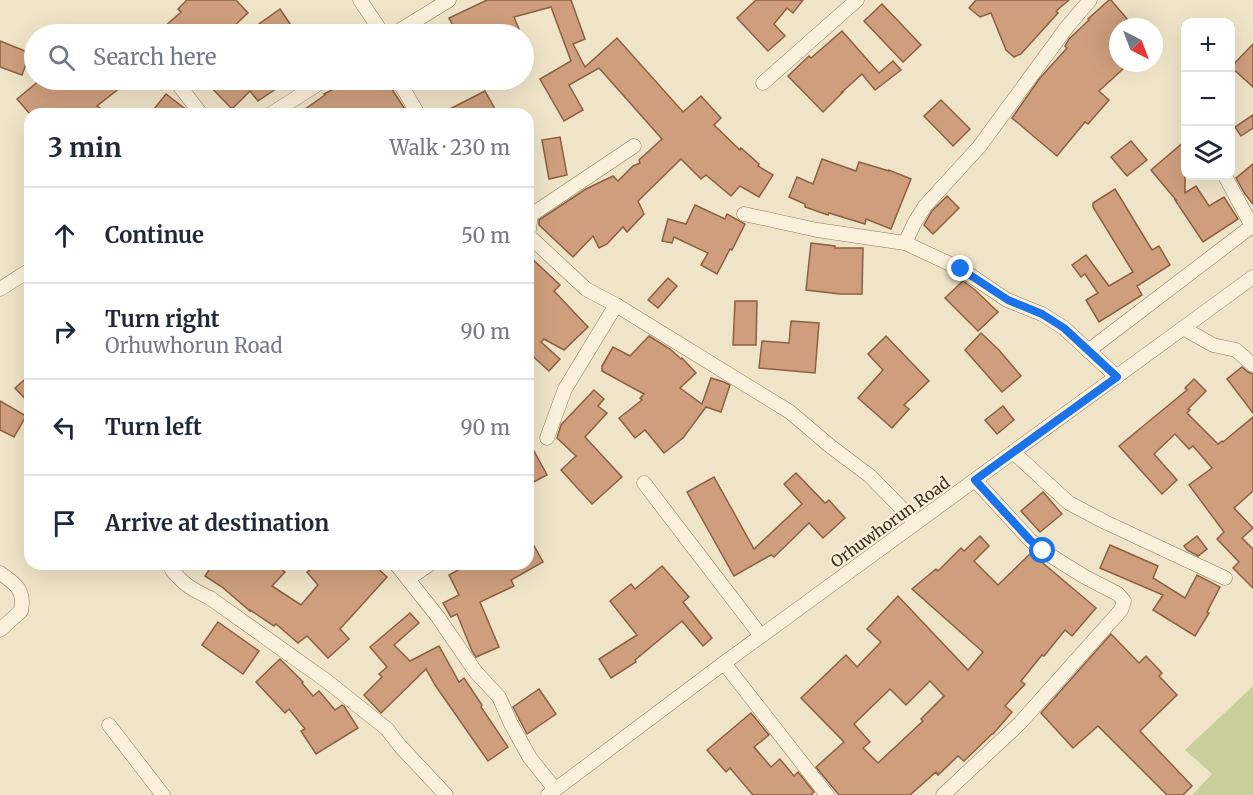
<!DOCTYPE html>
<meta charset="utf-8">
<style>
:root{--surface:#fff;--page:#f6f6f7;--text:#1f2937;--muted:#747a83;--line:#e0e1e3}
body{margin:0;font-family:Merriweather,serif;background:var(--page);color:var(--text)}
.controls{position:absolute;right:18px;top:18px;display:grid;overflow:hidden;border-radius:12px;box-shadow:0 6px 24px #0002}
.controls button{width:54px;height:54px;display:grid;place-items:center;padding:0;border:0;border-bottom:2px solid var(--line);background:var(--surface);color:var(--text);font:30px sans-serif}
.compass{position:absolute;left:1109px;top:18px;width:54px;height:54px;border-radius:50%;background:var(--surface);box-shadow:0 6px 24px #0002;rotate:138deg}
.stop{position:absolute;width:18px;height:18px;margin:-14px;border:4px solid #1a73e8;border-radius:50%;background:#fff}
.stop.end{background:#1a73e8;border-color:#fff;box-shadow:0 2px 6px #0008}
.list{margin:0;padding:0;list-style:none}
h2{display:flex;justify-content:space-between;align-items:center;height:78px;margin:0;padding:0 24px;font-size:26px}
h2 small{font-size:20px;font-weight:400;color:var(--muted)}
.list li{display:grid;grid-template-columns:39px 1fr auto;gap:18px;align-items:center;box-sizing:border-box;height:96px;padding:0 24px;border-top:2px solid var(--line)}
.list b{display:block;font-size:22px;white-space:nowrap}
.list p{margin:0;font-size:20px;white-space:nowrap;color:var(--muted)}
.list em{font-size:20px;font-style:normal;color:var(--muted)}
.icon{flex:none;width:33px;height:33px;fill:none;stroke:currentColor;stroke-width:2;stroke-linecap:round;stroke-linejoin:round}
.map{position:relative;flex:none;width:1253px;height:795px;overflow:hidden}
.search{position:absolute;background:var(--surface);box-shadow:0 6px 24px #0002;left:24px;top:24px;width:510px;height:66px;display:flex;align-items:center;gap:15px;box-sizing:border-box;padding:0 21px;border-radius:33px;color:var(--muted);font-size:22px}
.panel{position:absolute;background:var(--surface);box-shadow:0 6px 24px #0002;left:24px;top:108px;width:510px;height:462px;border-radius:18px}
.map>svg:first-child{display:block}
.green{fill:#c9cf9b}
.building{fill:#cf9f7d;stroke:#8d5f41;stroke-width:1.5;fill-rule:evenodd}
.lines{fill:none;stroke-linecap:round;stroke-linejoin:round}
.minor-casing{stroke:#8d765c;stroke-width:15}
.minor{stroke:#faf1dc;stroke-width:14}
.route{stroke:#1a73e8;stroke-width:8}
.labels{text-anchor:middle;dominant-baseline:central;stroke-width:4.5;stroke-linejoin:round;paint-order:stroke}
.street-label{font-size:16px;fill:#3d2e20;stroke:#f7eed8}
</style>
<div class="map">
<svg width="1253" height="795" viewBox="0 0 1253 795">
<rect width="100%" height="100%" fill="#f0e4c8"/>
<path class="green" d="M1253,686V795H1192L1212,774L1185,750Z"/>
<g class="building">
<path d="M187,0H236L248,13L233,27L235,29L229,34H156L181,12L178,9Z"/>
<path d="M487,0H571L585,39L573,44L585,67L617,38L683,112L701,96L721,118L714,125L740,150L741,148L759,164L758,166L773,175L759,197L740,186L731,196L706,175L701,179L681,159L638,201L644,214L627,232L623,227L607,244L599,248L593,236L573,257L539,225V220L586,189L613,176L618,181L633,166L640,163L639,160L662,139L599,68L569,85L583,110L564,121L540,79L571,61L551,7L514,17L521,34H457L449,18Z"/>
<path d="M756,0H803L793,13L787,8L774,24L785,36L768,51L737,18Z"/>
<path d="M976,0H1069L1056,11L1058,13L1021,54L1014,57L1006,50L991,13L980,17L969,8Z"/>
<path d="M1109,0H1111L1134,27H1118V63L1124,68L1099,91L1109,100L1088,124L1085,122L1057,156L1012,118L1040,78L1067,48L1065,46L1069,39L1089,20L1088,19Z"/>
<path d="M882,4L921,45L903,62L864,21Z"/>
<path d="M280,9L297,34H266L259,24Z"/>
<path d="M842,31L879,73L893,61L901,70L875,90L862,74L842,92H843L823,112L788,76L809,56L811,58Z"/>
<path d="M0,41L30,53L22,75L0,67Z"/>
<path d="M1253,44V87L1231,67Z"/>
<path d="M40,80H76L81,87L90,80H130L97,106L100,108L93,114H30L17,99Z"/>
<path d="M204,80H289L258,101L250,91L232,109Z"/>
<path d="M351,80H386L408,114H298L325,95L324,94Z"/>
<path d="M485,91L495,109L486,114H440Z"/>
<path d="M166,94L188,111L190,114H150Z"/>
<path d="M941,100L970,129L953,146L924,116Z"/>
<path d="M1253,115V128L1241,136L1235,127Z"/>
<path d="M560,137L567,175L549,179L542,140Z"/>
<path d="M1131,141L1147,160L1127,176L1111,157Z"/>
<path d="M1185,141V193L1196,186L1209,206L1224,197L1238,219L1203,242L1175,200H1176L1151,170Z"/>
<path d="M822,159L856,171L859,162L889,171V170L911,179L891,229L866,219L865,224L829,213L828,215L805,207V204L789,197L797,177L813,184Z"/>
<path d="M1253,164V204L1245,194L1236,178Z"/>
<path d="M1115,189L1152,250L1159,246L1170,265L1137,286L1142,295L1099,322L1086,300L1098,293L1085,274L1081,277L1072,265L1086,255L1109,286L1133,272L1093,207V203Z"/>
<path d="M947,196L959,208L933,234L924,225L932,211Z"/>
<path d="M695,205L725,219L727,214L745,224L732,250L730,249L717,274L701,265L708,253L674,237L672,243L662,241L668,219L686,224Z"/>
<path d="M811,243L835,246V248H863L862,294H840L806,290Z"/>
<path d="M528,255L560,285L554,291L588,327L564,350L544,339L541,342L560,359L549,371L528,352Z"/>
<path d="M668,278L677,286L658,308L648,300Z"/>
<path d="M963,281L975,290L998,312L978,331L945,298Z"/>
<path d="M735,301H757L756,345H733Z"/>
<path d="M791,321L819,323L815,373L759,368L762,341L789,343Z"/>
<path d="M981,333L999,350L1021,376L1002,392L965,350Z"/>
<path d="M649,336L670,349L681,359L682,358L696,373L680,388L702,404L711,378L724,382L730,385L721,412L706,407L683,438L664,453L645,430L635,438L619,418L642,400L640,398L644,394L602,371V366L613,347L630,356Z"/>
<path d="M886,336L929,381L904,405L909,409L892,428L858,398L883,370L868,354Z"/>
<path d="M1242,367L1248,372L1253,374V413L1227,379Z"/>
<path d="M30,375V404L15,388Z"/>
<path d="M1194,379L1206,391L1188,409L1190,410L1187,413L1218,444L1222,441L1223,442L1253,417V491L1234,508L1253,528L1242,538L1253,549V588L1233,568L1239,562L1217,539L1224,532L1189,485L1212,468L1193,446L1189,449L1175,434L1154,454L1177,480L1162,494L1119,446L1187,390L1185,388Z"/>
<path d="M594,390L604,399L598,406L607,413L585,437L622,477L592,504L561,470L576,456L557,438L561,425Z"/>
<path d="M0,401L26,416L14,437L0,430Z"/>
<path d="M1003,406L1014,420L997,434L985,420Z"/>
<path d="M528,440L547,475L528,485Z"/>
<path d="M796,473L825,503L829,500L845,518L823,538L809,523L774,557L771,555L734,576L687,492L714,477L754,549L802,504L784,484Z"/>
<path d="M1043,492L1062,514L1040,532L1021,511Z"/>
<path d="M528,535L543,562L511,580L514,586L480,602L499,647L476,657L472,651L457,614L451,617L443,603L459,595L449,575L469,564H528Z"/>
<path d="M980,536L989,546L974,561L998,585L1031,553L1096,608L1072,636L1065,630L1044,656L1042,655L1021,681L1025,684L1005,706L1012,712L993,734H992L964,761L958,756L938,775L936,772L910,795H839L816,767L844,742L801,698L846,655L857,667L881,642L867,629L898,596L968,670L983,652L912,589L936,569L938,571L961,548L964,551ZM930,681L944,696L921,719L923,721L878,763L863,748L870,742L854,724L890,689L906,705Z"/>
<path d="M1197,536L1207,549L1198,556L1187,550L1184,546Z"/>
<path d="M1110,545L1158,566L1153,578L1185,598L1197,575L1220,587L1207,612L1209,613L1195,636L1153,610L1163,595L1100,568Z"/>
<path d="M213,564H276L285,572L272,586L301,605L318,585L307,572L317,564H373L387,577L340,629L349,639L328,658L307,636L298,643L276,624L274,626L250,610V611L222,587L205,576Z"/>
<path d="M662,566L689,597L683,602L712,638L703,646L682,621L635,660L636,662L611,678L599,659L637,635L610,601L631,584L635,589Z"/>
<path d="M410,613L419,623L394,645L410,661L439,646L459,682L464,678L482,705L481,707L508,747L488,761L435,685L426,669L381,713L364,695L382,677L379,674L387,667L370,647Z"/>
<path d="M218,622L259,651L243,674L202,645Z"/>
<path d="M1111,634L1139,663L1146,656L1162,673L1159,676L1177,695L1140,731L1192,786L1183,795H1167L1098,726L1073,748L1041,713Z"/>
<path d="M280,659L303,682L302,683L313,696L319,691L335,710L342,705L344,706L358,728L316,754L301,731L305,729L289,709L285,713L256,682Z"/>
<path d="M539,689L556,714L527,734L513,707Z"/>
<path d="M751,713L769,735L754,747L771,767L780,759L794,776L798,772L814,792L811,795H753L730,768L726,772L707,750Z"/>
</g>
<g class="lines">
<g class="minor-casing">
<g id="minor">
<path d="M360,0L383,34"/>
<path d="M394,34L449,0"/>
<path d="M398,80L418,114"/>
<path d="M763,83L857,0"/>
<path d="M178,84L201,114"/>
<path d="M271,114L324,80"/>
<path d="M1225,176L1253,228"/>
<path d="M744,214L817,230L905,243L961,269L1007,300L1042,314L1064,328L1117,377"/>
<path d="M528,235L586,289L616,305L790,412L830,446L870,476L916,523"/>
<path d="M528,236L531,215L634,146"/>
<path d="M905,243L915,222L925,206L979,147L1067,27L1090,0"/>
<path d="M0,289L30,270"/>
<path d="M1183,328L1213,345L1236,350L1253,365"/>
<path d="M1088,351L1252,226"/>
<path d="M547,438L565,389L616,305"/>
<path d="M1013,452L1069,503L1105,522L1225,578"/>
<path d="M644,483L761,636"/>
<path d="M173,564L172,570C184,585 193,590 210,598L328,682L387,729L400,746L446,795"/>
<path d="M396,564L438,617L475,671L499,697L511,724L530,758L555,789"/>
<path d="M0,573C16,584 25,590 21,611L0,630"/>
<path d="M408,579L430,564"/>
<path d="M724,663L827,795"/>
<path d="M109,725L163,795"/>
<path d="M548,795L724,663L1253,277"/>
<path d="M943,795L1020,723L1121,610L1124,601L1118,594L1085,577L1043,551L1030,540L975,480"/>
</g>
</g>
<use href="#minor" class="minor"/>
</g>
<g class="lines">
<path class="route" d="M961,269L1008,300L1042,314L1064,328L1117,377L975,480L1030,540L1043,551"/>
</g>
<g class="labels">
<g class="street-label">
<text transform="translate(890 522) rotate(-36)">Orhuwhorun Road</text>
</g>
</g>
</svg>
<div class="controls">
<button>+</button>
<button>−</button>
<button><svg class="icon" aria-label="layers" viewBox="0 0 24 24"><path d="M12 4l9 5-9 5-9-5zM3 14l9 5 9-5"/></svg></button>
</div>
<svg class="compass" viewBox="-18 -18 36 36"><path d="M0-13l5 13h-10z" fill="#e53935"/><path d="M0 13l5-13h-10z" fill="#747a83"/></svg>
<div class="stop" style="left:1043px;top:551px"></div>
<div class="stop end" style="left:961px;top:269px"></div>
<div class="search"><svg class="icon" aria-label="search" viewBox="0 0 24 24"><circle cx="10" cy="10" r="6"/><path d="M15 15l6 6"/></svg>Search here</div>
<section class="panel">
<h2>3 min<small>Walk · 230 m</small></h2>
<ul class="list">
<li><svg class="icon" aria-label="ahead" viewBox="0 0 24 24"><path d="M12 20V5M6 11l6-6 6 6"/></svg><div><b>Continue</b></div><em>50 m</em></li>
<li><svg class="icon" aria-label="right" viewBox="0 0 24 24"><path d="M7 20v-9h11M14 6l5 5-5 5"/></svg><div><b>Turn right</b><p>Orhuwhorun Road</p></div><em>90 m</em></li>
<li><svg class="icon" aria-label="left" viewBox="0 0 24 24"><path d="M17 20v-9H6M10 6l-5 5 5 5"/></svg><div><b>Turn left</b></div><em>90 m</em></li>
<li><svg class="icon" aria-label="arrive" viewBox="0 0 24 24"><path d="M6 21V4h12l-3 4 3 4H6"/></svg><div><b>Arrive at destination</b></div></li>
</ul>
</section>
</div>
